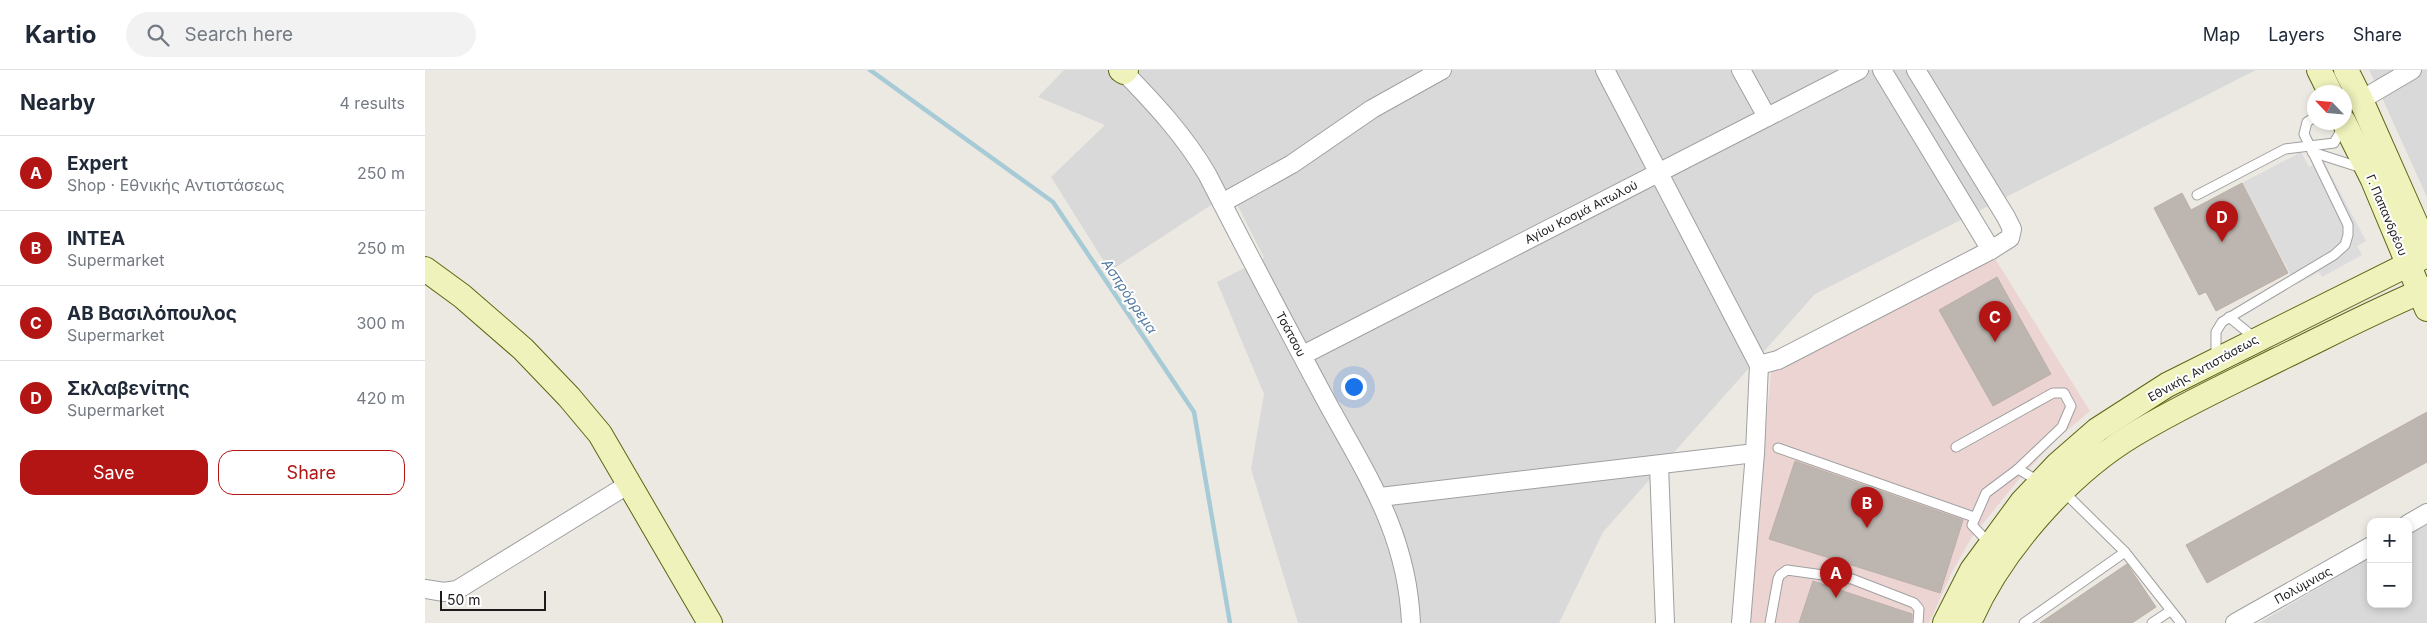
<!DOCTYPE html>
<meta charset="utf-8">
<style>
:root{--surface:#fff;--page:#f2f2f3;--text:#1f2937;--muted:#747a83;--line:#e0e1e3;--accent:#b31515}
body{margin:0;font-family:Inter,sans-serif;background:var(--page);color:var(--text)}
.controls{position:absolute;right:15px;bottom:15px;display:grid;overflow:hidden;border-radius:10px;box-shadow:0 2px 8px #0003}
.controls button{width:45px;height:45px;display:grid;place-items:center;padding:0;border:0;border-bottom:1px solid var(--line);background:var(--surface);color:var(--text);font:25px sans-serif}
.compass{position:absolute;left:1882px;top:15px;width:45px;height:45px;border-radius:50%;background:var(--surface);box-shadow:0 2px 8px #0003;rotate:296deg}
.scale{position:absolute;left:15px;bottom:12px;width:106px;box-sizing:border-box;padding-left:5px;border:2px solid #1c1c1c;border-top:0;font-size:14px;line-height:18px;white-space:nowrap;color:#1c1c1c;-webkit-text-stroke:4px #fff;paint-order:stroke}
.you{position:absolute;left:928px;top:316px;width:18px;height:18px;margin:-12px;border:4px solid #fff;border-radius:50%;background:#1a73e8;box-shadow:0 0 0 8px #1a73e833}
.badge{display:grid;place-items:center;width:32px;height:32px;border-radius:50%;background:var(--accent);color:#fff;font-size:16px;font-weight:700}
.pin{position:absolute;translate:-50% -41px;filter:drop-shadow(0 1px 2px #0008)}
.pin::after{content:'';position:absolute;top:26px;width:18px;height:15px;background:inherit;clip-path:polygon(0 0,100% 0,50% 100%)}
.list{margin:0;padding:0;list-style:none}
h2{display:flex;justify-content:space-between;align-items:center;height:65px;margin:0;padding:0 20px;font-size:21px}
h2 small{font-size:16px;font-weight:400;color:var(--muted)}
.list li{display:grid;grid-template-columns:32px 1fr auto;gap:15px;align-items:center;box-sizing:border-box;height:75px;padding:0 20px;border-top:1px solid var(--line)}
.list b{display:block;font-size:19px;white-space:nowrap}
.list p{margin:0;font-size:16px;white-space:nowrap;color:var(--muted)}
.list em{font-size:16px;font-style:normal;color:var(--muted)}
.actions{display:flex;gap:10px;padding:15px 20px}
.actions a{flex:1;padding:11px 0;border:1px solid var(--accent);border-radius:15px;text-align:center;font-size:18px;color:var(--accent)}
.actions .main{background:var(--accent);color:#fff}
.icon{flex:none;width:28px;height:28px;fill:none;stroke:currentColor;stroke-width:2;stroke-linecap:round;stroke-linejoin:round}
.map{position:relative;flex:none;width:2002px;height:553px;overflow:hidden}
header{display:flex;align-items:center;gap:30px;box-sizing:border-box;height:70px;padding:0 25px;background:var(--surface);border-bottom:1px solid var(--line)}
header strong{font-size:24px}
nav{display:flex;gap:28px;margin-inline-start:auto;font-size:18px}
.search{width:350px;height:45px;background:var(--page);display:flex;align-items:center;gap:12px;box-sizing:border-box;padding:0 18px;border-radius:28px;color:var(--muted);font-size:19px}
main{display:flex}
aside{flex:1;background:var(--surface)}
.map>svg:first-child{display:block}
.residential{fill:#dad9d9}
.commercial{fill:#ecd4d3}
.parking{fill:#dcdcdc}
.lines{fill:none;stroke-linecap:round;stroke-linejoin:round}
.stream{stroke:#a7cbd6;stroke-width:4.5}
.building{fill:#bcb5b0;stroke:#bcb0a7}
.lane-casing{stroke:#a0a0a0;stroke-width:11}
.street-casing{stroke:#a0a0a0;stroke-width:20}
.secondary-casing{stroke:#5d6610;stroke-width:26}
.lane{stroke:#fff;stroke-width:9}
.street{stroke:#fff;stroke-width:18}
.secondary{stroke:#eff2bb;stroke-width:24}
.labels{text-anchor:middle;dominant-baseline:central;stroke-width:4;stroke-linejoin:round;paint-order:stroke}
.street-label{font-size:12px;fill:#1c1c1c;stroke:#fff}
.water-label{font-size:14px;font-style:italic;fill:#537aa1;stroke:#fff}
</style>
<header>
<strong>Kartio</strong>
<div class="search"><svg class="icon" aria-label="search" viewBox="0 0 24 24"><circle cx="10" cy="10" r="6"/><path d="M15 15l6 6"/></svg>Search here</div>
<nav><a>Map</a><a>Layers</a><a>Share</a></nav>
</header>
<main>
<aside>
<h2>Nearby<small>4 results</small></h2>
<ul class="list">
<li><span class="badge">A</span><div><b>Expert</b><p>Shop · Εθνικής Αντιστάσεως</p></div><em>250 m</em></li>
<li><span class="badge">B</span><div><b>INTEA</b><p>Supermarket</p></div><em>250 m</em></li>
<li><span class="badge">C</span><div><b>ΑΒ Βασιλόπουλος</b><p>Supermarket</p></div><em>300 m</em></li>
<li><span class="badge">D</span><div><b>Σκλαβενίτης</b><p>Supermarket</p></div><em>420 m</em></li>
</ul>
<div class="actions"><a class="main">Save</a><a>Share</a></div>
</aside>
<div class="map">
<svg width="2002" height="553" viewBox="0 0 2002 553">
<rect width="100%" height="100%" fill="#ece9e3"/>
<g class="residential">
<path d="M639,0H1831L1390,224L1178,462L1134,553H873L826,399L839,324L792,212L839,188L806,122L685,201L626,107L680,55L613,27Z"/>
<path d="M1944,0H2002V127L1949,10Z"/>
<path d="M2002,454V553H1834L1946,487V534H1983V465Z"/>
</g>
<path class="commercial" d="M1569,187L1665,341L1631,370L1595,408L1547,467L1527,502L1504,553H1322L1346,302Z"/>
<path class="parking" d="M1876,82L1884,97L1898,90L1941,171L1932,176L1937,185L1897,207L1894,202L1871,215L1817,113Z"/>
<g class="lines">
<path class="stream" d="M445,0L628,132L769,342L805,553"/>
</g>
<g class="building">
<path d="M1817,113L1863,203L1791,241L1781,222L1774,225L1729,138L1757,123L1766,140Z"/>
<path d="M1572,207L1626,304L1568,336L1514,240Z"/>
<path d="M2002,342V392L1782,513L1761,475Z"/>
<path d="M1370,391L1538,450L1515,523L1344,469Z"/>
<path d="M1702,494L1731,537L1707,553H1615Z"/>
<path d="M1388,511L1487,544V553H1374Z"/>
</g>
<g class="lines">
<g class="lane-casing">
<g id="lane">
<path d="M1887,82L1937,98"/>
<path d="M1772,125L1860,79L1909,73L1918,57"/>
<path d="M1804,247L1831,269"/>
<path d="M1791,288V262L1797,252L1909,185L1920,175L1923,165V155L1879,64L1882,52L1890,47"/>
<path d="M1531,377L1628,323H1639L1646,336L1637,357L1593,399"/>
<path d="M1353,378L1549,447"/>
<path d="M1638,421L1700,482L1756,553"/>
<path d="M1565,474L1547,455L1561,423L1593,399L1615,412"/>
<path d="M1345,553L1353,509L1355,505L1362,500L1427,509L1489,533L1494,539L1493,553"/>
<path d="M1599,553L1700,482"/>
<path d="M1727,553L1745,541"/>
</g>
</g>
<g class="street-casing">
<g id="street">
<path d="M1180,0L1334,295L1330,383L1316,553"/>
<path d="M1316,0L1342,47"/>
<path d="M1457,0L1566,180"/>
<path d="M699,2C730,34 759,65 782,104C820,178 859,252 898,325C940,403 982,461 986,553"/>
<path d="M1936,30L1987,0"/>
<path d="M797,133L867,94L947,39L1017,0"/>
<path d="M878,285L1434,0"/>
<path d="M1334,295L1353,290L1566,180L1585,168L1587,159L1581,147L1491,0"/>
<path d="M1234,395L1240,553"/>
<path d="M955,427L1330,383"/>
<path d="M1983,454L2002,443"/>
<path d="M0,519L19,522L32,520L204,414"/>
<path d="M1810,553L1946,476"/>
</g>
</g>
<g class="secondary-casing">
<g id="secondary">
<path d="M696,0L699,2L701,0"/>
<path d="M1894,0L1905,22"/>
<path d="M1921,0L1936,30L2002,179"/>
<path d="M1919,52L1948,110L2002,239"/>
<path d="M0,199L37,226L98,279L144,327L175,364L285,553"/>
<path d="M1520,553L1547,500L1597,432L1633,394L1672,360L1742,315L2002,185"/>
<path d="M1544,553C1574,482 1642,405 1708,365C1754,337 1804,314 1852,290C1902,266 1951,240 2002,219"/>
</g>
</g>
<use href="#lane" class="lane"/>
<use href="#street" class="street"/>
<use href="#secondary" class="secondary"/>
</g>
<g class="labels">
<g class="street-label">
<text transform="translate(1156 142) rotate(-27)">Αγίου Κοσμά Αιτωλού</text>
<text transform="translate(1962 145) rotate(67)">Γ. Παπανδρέου</text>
<text transform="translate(866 264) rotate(62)">Τσάτσου</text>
<text transform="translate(1778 298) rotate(-29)">Εθνικής Αντιστάσεως</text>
<text transform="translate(1878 515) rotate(-29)">Πολύμνιας</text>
</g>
<g class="water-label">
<text transform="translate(705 226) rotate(56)">Ασπρόρρεμα</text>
</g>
</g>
</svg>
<div class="controls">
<button>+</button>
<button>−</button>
</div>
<svg class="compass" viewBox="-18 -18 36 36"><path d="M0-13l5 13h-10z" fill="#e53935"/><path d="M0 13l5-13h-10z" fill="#747a83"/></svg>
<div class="scale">50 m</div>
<div class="you"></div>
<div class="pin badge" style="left:1411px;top:528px">A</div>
<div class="pin badge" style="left:1442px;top:458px">B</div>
<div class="pin badge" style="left:1570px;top:272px">C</div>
<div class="pin badge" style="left:1797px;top:172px">D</div>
</div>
</main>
